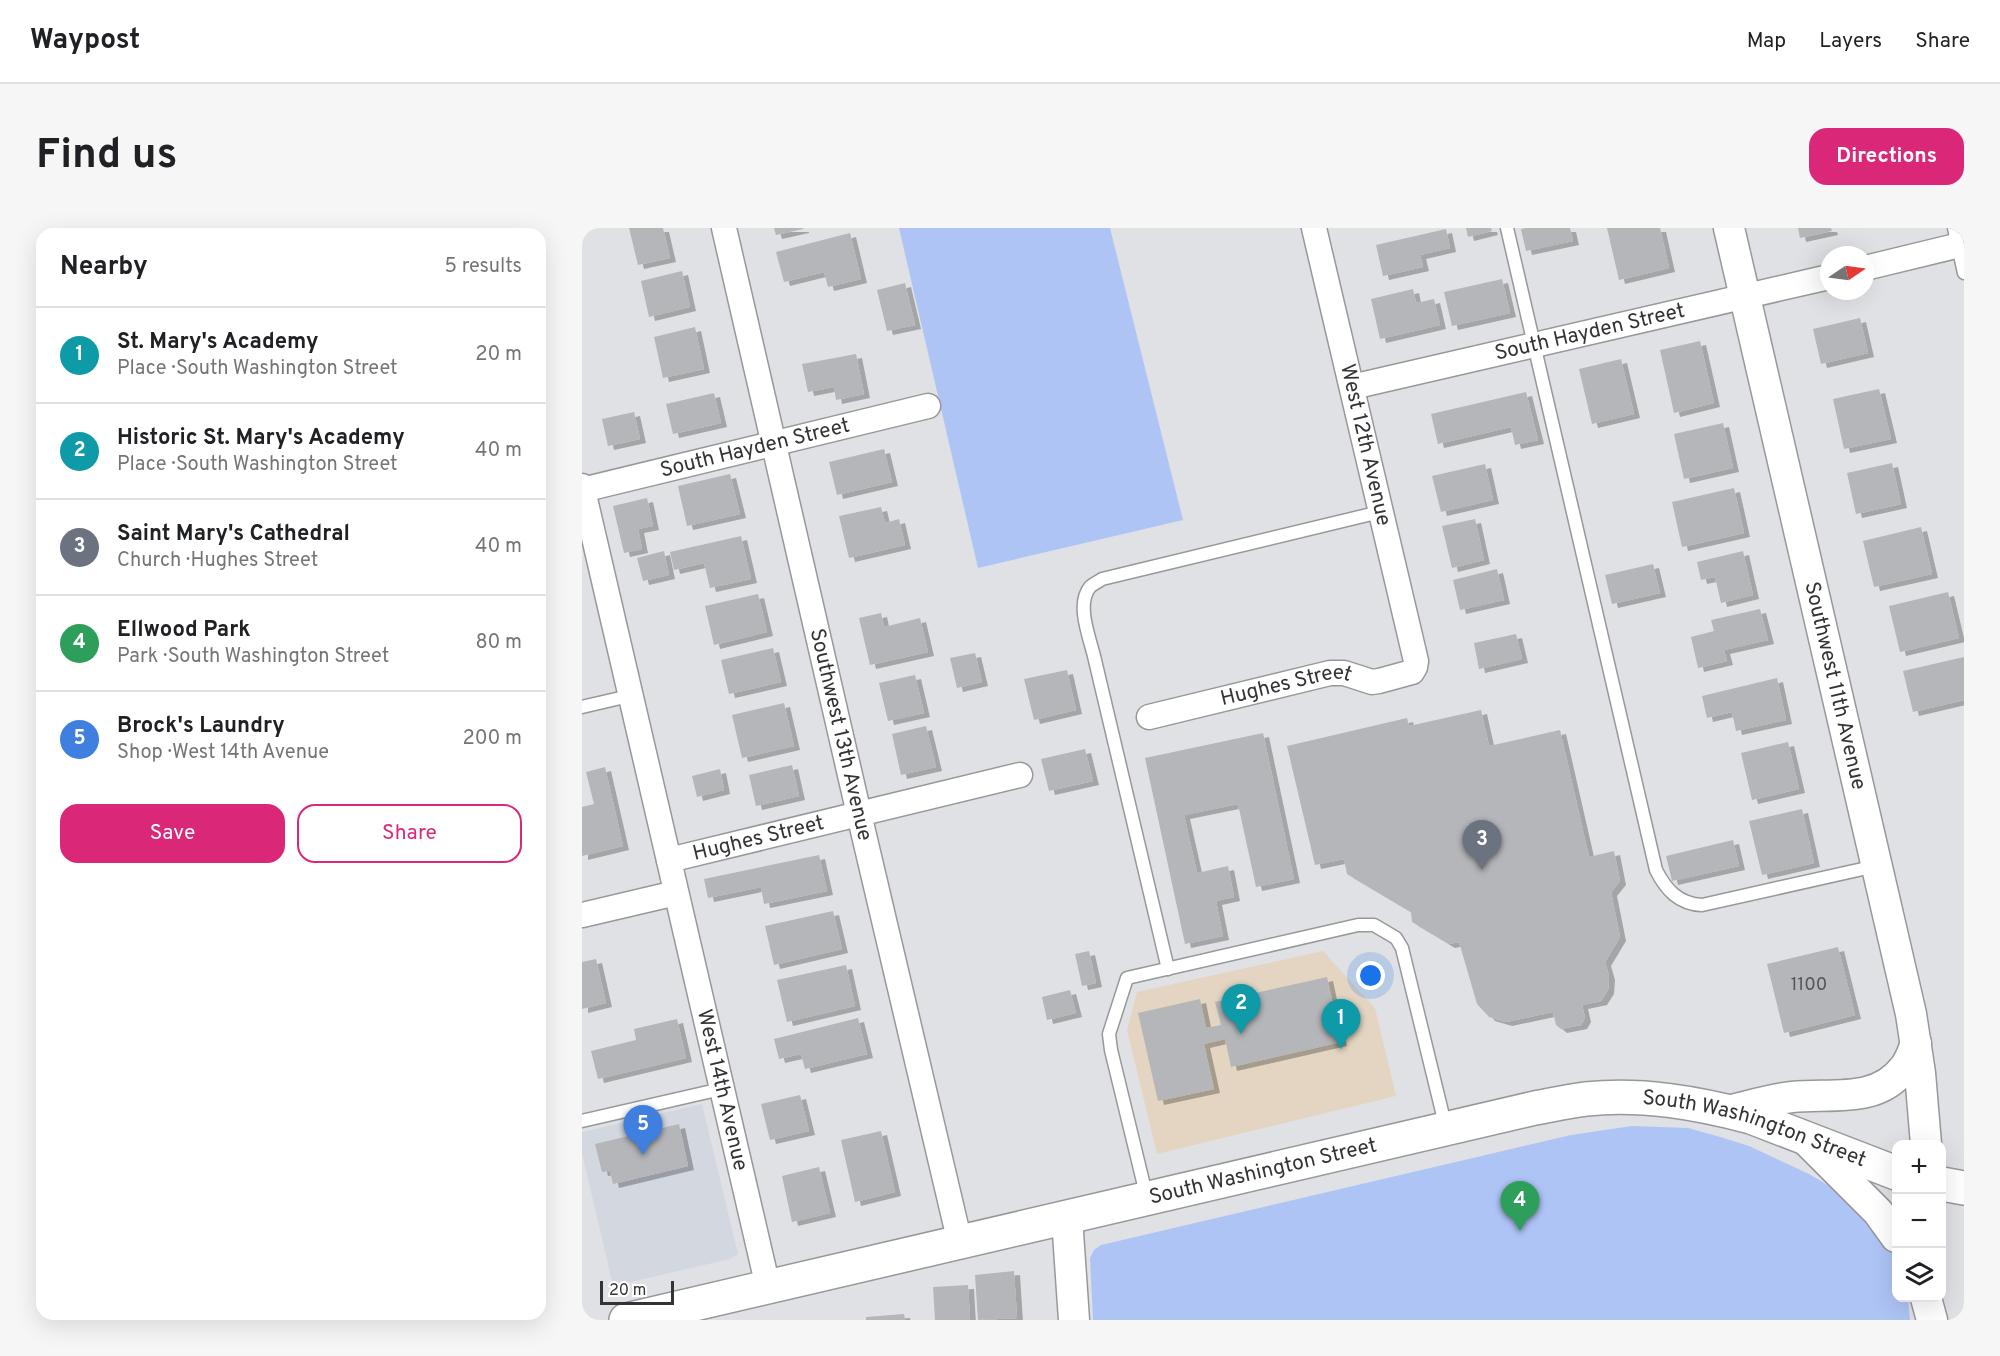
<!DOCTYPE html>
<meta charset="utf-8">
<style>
:root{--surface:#fff;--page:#f6f6f6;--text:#202124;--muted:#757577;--line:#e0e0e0;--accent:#db2777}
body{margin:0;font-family:Overpass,sans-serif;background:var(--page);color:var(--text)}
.controls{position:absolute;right:18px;bottom:18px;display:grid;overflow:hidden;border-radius:12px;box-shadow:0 6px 24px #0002}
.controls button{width:54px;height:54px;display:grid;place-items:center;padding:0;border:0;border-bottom:2px solid var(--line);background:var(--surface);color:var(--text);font:30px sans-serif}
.compass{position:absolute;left:1238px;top:18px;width:54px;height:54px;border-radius:50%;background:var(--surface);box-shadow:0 6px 24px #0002;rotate:77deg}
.scale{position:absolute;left:18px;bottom:15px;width:74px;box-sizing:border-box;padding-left:6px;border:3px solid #333335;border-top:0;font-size:16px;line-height:21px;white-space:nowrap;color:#333335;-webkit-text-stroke:4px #fff;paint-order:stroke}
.you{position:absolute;left:789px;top:748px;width:21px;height:21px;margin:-15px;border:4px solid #fff;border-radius:50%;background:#1a73e8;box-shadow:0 0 0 9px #1a73e833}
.badge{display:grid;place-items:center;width:39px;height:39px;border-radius:50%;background:var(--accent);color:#fff;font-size:20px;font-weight:700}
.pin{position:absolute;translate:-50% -50px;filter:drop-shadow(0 2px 3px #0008)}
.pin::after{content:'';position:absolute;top:32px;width:21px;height:18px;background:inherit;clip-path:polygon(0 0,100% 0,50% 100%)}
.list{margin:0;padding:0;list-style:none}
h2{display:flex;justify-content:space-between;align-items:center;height:78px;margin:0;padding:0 24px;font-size:26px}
h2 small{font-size:20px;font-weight:400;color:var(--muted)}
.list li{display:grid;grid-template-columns:39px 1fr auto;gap:18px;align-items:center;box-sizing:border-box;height:96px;padding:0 24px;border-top:2px solid var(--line)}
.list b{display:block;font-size:22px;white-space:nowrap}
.list p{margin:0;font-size:20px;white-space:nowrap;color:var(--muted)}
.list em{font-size:20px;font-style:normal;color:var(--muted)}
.actions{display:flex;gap:12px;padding:18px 24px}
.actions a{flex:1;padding:14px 0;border:2px solid var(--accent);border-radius:18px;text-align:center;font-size:21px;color:var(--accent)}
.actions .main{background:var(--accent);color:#fff}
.icon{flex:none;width:33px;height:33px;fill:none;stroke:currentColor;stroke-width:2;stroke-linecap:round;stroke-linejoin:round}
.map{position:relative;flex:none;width:1382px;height:1092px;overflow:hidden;border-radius:18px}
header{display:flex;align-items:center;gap:36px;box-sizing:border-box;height:84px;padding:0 30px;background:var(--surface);border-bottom:2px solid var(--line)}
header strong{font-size:28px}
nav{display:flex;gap:33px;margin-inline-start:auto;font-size:21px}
.intro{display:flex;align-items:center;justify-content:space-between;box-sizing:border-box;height:144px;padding:0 36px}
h1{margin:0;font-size:42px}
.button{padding:15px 27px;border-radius:18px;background:var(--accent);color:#fff;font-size:21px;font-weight:700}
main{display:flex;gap:36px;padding:0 36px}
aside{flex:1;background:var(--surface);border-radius:18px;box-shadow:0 6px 24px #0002}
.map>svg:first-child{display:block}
.built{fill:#d2d7e0}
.education{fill:#e3d5c2}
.green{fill:#aec4f5}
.building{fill:#b4b6b9;filter:url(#shadow)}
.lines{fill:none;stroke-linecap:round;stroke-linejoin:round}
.service-casing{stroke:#97989b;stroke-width:15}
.minor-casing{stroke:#97989b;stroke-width:27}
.tertiary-casing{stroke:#97989b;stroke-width:33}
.secondary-casing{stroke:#97989b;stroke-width:36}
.service{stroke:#fff;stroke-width:12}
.minor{stroke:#fff;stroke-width:24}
.tertiary{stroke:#fff;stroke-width:30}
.secondary{stroke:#fff;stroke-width:33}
.labels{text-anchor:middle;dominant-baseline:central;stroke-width:4.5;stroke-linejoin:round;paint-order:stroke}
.number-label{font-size:18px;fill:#535456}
.street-label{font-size:21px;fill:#333335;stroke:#fff}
</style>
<header>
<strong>Waypost</strong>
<nav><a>Map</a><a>Layers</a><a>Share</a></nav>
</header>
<div class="intro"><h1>Find us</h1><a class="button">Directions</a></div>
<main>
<aside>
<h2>Nearby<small>5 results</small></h2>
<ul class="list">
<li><span class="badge" style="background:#0f9aa8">1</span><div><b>St. Mary's Academy</b><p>Place · South Washington Street</p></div><em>20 m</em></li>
<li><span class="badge" style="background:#0f9aa8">2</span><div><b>Historic St. Mary's Academy</b><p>Place · South Washington Street</p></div><em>40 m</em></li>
<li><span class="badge" style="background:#6b7280">3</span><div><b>Saint Mary's Cathedral</b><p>Church · Hughes Street</p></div><em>40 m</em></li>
<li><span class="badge" style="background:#2e9e5b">4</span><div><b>Ellwood Park</b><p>Park · South Washington Street</p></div><em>80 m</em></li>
<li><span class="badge" style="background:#3f7fe0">5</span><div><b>Brock's Laundry</b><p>Shop · West 14th Avenue</p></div><em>200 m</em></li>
</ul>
<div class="actions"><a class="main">Save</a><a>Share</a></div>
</aside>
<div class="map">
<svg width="1382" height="1092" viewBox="0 0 1382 1092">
<defs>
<filter id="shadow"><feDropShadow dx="6" dy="4" stdDeviation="0" flood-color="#0004"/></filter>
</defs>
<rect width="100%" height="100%" fill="#e0e1e4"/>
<path class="built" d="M120,876L156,1026L148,1031L31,1058L0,925V904Z"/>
<path class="education" d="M741,723L793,780L814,868L575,926L545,802L555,764Z"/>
<g class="green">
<path d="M317,0H528L601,292L396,340Z"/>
<path d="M1050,898L1106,900L1135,908L1167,918L1227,946L1249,959L1272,977L1304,1014L1314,1033V1070H1326L1328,1092H511L508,1030L512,1022L519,1017L989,907Z"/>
</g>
<g class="building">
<path d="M47,0H81L88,30L56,37Z"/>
<path d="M192,0H221V1L194,7Z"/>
<path d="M884,0H909L910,3L886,9Z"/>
<path d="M944,0H988L991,13L944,23L939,1Z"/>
<path d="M1025,0H1078L1087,40L1037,52Z"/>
<path d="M1216,0H1249L1250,3L1218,10Z"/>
<path d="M864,1L868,20L838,27L841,39L801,48L794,17Z"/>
<path d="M268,5L279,51L246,59L242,44L202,54L194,24Z"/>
<path d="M100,43L108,79L67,89L59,53Z"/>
<path d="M920,51L928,85L870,98L862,64Z"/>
<path d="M323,55L333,97L305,103L295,62Z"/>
<path d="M831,61L834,75L852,71L858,97L798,111L789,71Z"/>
<path d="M1278,90L1286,125L1239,136L1231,101Z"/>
<path d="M113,99L122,141L81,150L72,109Z"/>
<path d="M1118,113L1132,175L1092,185L1078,122Z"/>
<path d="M274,126L282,166L254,172L252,159L226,164L220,136Z"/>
<path d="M1039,131L1052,186L1010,196L997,141Z"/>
<path d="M1297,161L1309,211L1262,221L1251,171Z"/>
<path d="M944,164L956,212L933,217L929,199L856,216L849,186Z"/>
<path d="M132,165L139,195L91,206L84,176Z"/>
<path d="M52,184L58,211L26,218L20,191Z"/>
<path d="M1141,195L1151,240L1102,251L1092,206Z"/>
<path d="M302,221L310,254L255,267L247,234Z"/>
<path d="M1310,235L1319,276L1274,286L1265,245Z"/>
<path d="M903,236L911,272L859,284L850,248Z"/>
<path d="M148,246L158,286L105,298L96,258Z"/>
<path d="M1152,260L1162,305L1100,319L1090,274Z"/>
<path d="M65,270L71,298L56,301L60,321L42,325L31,278Z"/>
<path d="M299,279L303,295L317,291L323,317L267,330L257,288Z"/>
<path d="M893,291L902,332L870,340L860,298Z"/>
<path d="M1339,299L1350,346L1292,359L1281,313Z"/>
<path d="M159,308L169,351L128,360L122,335L92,342L88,324Z"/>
<path d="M82,323L87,347L61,353L55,330Z"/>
<path d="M1161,323L1171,367L1139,375L1133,349L1119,352L1115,334Z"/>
<path d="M1071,336L1078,365L1030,376L1023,347Z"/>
<path d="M915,341L922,372L878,382L871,352Z"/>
<path d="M1366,364L1377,410L1318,424L1307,378Z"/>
<path d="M176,366L185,404L132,417L123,378Z"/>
<path d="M1178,381L1186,412L1142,422L1145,433L1116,440L1109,409L1132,403L1129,392Z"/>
<path d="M299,385L302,399L338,390L346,424L288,437L277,390Z"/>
<path d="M934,406L940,431L897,441L892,415Z"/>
<path d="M191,420L199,454L147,466L139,432Z"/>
<path d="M393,425L400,454L375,460L368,430Z"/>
<path d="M1382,429V472L1331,484L1321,443Z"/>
<path d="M485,442L494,482L452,492L442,451Z"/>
<path d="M333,447L342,485L306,493L297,455Z"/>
<path d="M1195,450L1204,492L1154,503L1150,484L1125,490L1120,468Z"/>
<path d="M202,475L212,518L160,530L150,487Z"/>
<path d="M899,482L907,518L978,502L1007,629L1032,623L1038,653L1029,664L1038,709L1023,734L1027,748L1026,762L1019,773L1000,777L1003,790L999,797L979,801L974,797L971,784L924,794L907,789L895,776L877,714L867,716L830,694L829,684L765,646L762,631L733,637L705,518L825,490L827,498Z"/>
<path d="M344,498L354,539L319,547L310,506Z"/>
<path d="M681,505L712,651L674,659L656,576L602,587L615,645L646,638L652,669L634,673L641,708L603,716L563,530Z"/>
<path d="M1206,514L1217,561L1170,572L1159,525Z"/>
<path d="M503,521L511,553L467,563L459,531Z"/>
<path d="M210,537L217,568L174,578L167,547Z"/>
<path d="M23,539L41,618L0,628V579L12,576L4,544Z"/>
<path d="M138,541L142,562L115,569L110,548Z"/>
<path d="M1220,581L1232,635L1180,647L1167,593Z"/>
<path d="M1151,612L1157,638L1090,653L1084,628Z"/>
<path d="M237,627L245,663L182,676L179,659L126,670L122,651Z"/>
<path d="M251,683L260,721L192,737L183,698Z"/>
<path d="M1256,719L1273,787L1202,805L1185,736Z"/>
<path d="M507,723L514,755L500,758L493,726Z"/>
<path d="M14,731L24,775L0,781V734Z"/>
<path d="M264,737L273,778L205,794L195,752Z"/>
<path d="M745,749L759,814L649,839L643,811L622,816L632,861L576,873L556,785L618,771L624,800L639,797L633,774Z"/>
<path d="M488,762L494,785L465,792L460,769Z"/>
<path d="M276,790L285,826L223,841L219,826L197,831L192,811Z"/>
<path d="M95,791L104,830L16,851L9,823L54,812L52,801Z"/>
<path d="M218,867L227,903L188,912L179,876Z"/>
<path d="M97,896L106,938L31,956L28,943L20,944L13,916Z"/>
<path d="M299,903L313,964L273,974L259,912Z"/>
<path d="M237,939L248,985L210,994L200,948Z"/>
<path d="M432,1043L435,1090L396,1092L393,1047Z"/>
<path d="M386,1057L388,1092H353L351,1059Z"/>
<path d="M322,1086L323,1092H284V1089Z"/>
</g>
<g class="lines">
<g class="service-casing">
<g id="service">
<path d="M925,0L1074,642C1084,662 1097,676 1120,677L1294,638"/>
<path d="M1372,0L1382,45"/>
<path d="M0,479L47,468"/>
<path d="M586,741L512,428C507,408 494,376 508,359C511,356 516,354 520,351L798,284"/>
<path d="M0,893L139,861"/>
<path d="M565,970L529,822L527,806L545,750L776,697H792L814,710L820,720L864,900"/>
</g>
</g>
<g class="minor-casing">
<g id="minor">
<path id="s1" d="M142,0L277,586L378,1015"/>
<path d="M1283,40L1382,16"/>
<path id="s2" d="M770,159L1247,49"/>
<path id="s3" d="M0,258L186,1059"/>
<path id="s4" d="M0,262L346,178"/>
<path id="s5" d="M567,489L748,445H762L790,454L797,453L830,444L833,439L834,433L732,0"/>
<path id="s6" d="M87,632L438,547"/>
<path d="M0,687L94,665"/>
</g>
</g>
<g class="tertiary-casing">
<g id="tertiary">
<path id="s7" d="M1147,0L1329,786L1338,845L1344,916"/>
<path d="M1146,883C1167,878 1189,871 1210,869C1249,865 1295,876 1322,840C1328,833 1331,823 1334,815"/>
<path d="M1223,911L1296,984L1314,1009"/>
<path d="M485,990L492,1092"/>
<path d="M1344,1070L1350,1092"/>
</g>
</g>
<g class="secondary-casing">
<g id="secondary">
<path d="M1360,956L1382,960"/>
<path id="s8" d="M44,1092L953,880C970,877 987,873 1004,871C1060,865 1115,875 1169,889L1314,945"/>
</g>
</g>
<use href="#service" class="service"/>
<use href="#minor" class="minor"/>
<use href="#tertiary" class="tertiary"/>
<use href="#secondary" class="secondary"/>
</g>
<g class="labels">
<g class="number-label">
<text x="1227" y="757">1100</text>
</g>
<g class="street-label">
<text stroke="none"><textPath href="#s2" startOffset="244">South Hayden Street</textPath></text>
<text transform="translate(783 217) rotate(77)">West 12th Avenue</text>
<text stroke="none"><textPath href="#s4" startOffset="178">South Hayden Street</textPath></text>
<text stroke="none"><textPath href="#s7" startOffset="470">Southwest 11th Avenue</textPath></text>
<text stroke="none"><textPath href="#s5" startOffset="141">Hughes Street</textPath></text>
<text stroke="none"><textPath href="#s1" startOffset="520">Southwest 13th Avenue</textPath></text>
<text stroke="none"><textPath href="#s6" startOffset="92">Hughes Street</textPath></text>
<text stroke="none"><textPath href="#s3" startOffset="620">West 14th Avenue</textPath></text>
<text stroke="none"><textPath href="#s8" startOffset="1158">South Washington Street</textPath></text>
<text stroke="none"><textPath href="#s8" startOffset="654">South Washington Street</textPath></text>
</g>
</g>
</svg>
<div class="controls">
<button>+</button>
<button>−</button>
<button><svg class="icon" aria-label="layers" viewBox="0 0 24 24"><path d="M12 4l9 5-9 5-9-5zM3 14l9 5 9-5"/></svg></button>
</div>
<svg class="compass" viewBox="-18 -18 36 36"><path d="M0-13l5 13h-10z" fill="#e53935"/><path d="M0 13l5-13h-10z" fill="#757577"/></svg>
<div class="scale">20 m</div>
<div class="you"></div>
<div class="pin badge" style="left:759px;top:821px;background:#0f9aa8">1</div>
<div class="pin badge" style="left:659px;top:806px;background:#0f9aa8">2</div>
<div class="pin badge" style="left:900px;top:642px;background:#6b7280">3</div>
<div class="pin badge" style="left:938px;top:1003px;background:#2e9e5b">4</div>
<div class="pin badge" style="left:61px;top:927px;background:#3f7fe0">5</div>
</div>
</main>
